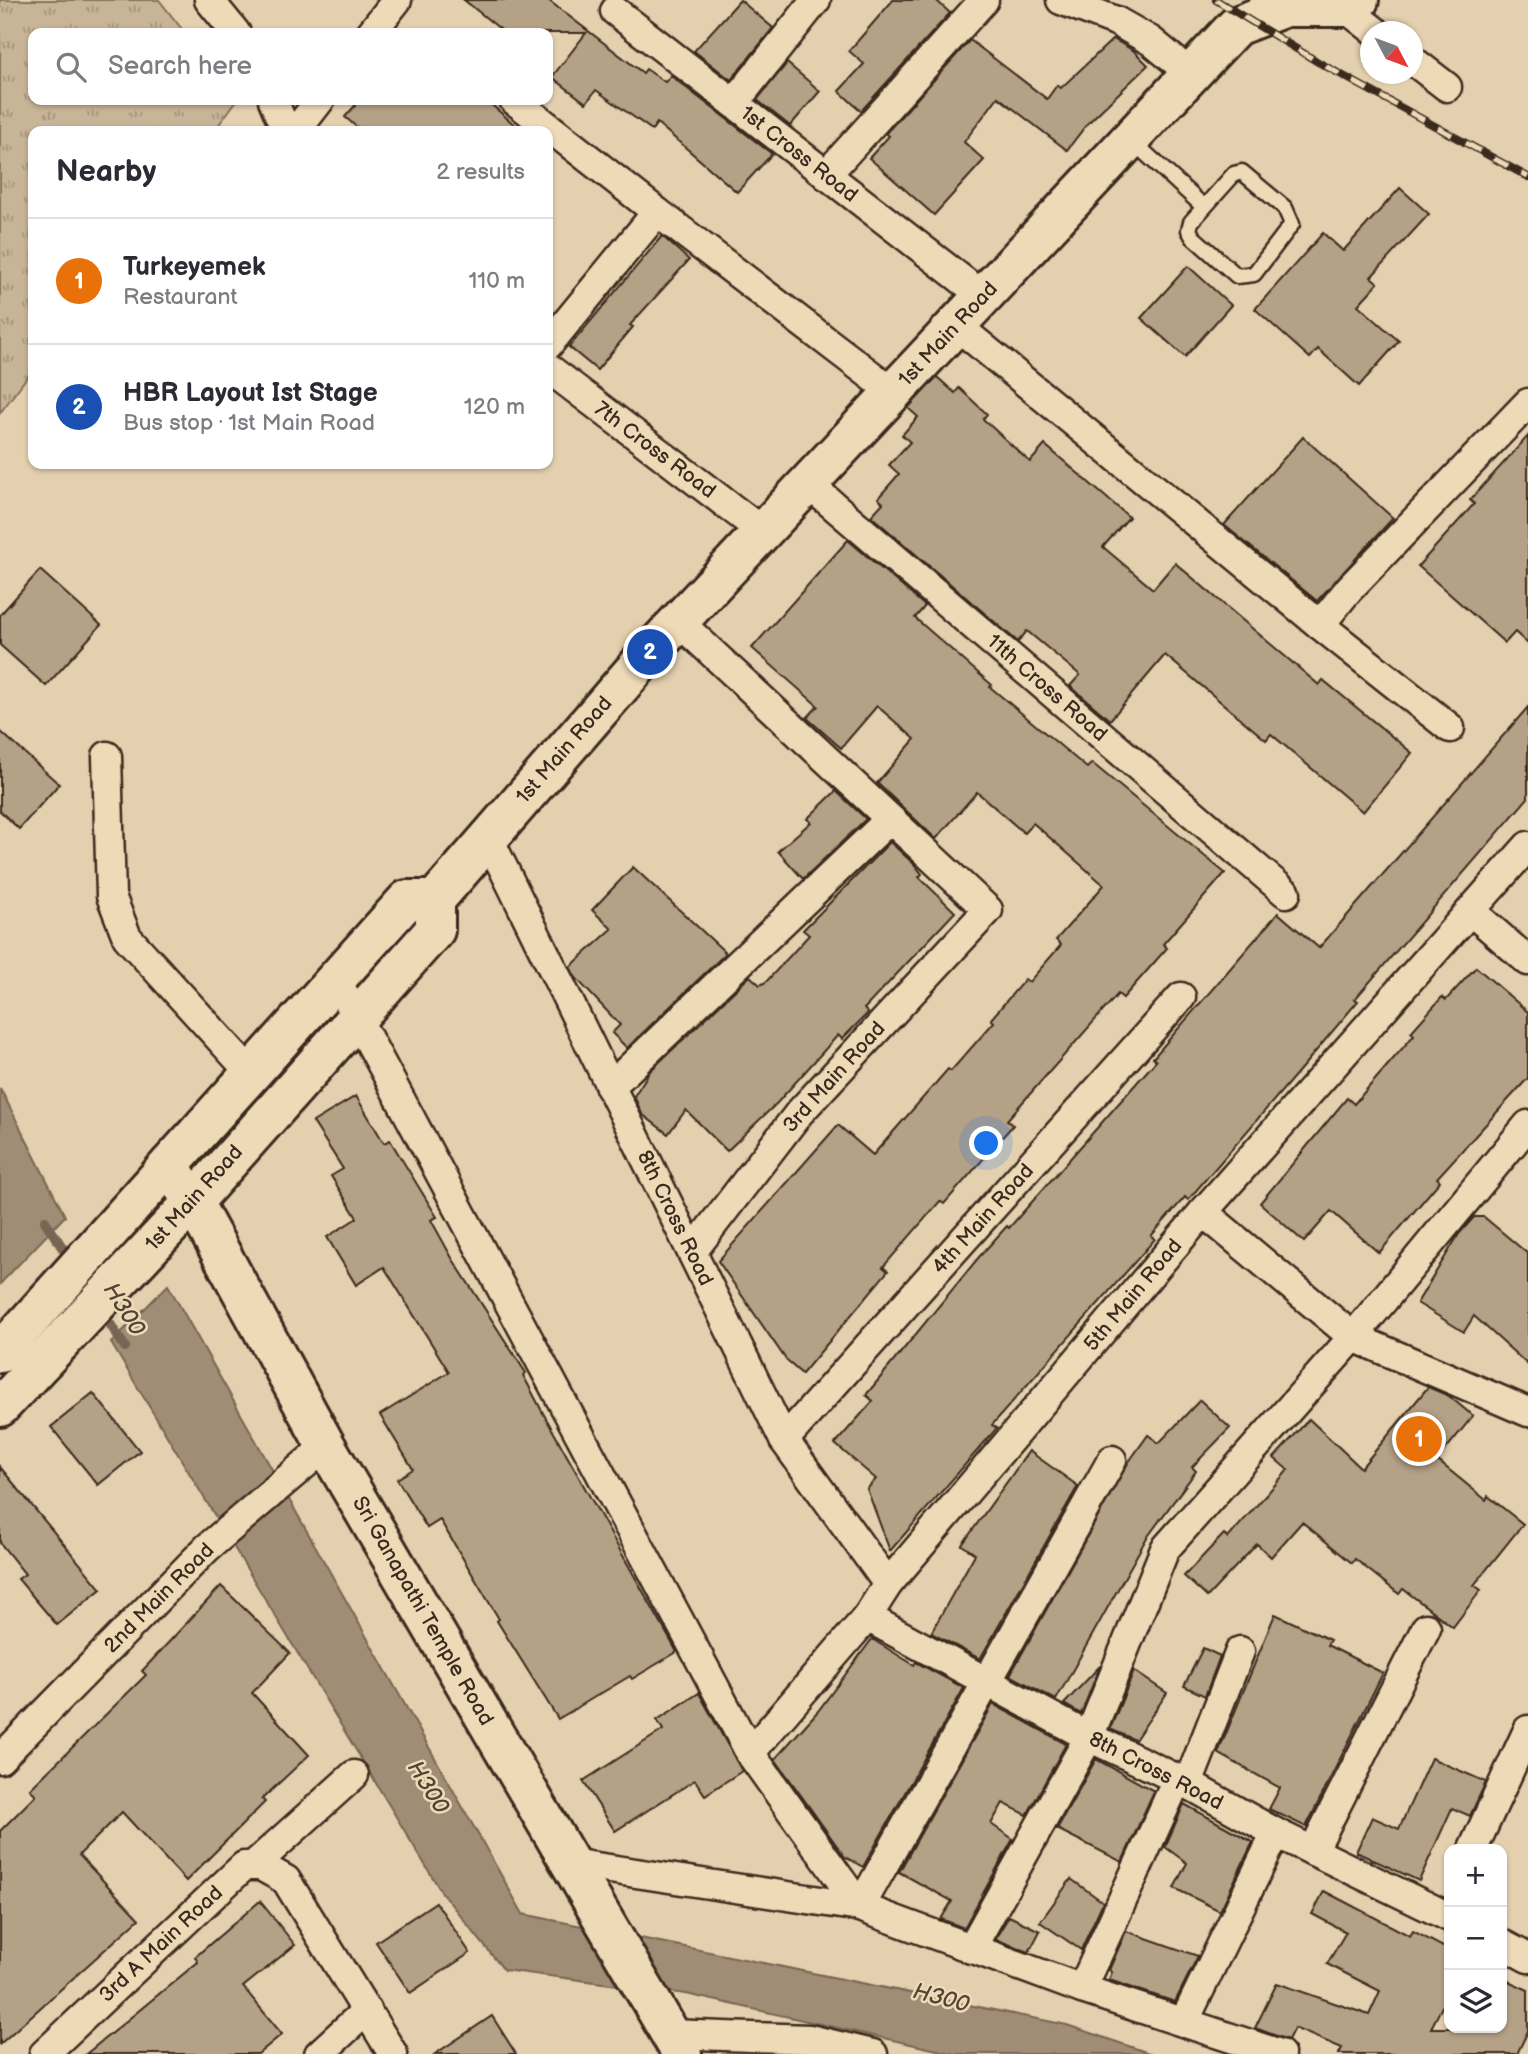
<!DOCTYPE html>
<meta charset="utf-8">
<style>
:root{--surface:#fff;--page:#f7f7f7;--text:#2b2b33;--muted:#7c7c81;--line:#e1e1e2;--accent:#db2777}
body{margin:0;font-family:"Balsamiq Sans",sans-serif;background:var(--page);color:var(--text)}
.controls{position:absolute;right:21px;bottom:21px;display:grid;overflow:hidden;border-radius:14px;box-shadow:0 2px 5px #0004}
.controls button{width:63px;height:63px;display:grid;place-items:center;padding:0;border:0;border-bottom:2px solid var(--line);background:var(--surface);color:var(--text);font:35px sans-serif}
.compass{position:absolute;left:1360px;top:21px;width:63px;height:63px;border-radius:50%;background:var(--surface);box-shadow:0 2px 5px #0004;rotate:131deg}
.you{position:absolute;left:987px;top:1144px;width:24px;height:24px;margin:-18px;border:5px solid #fff;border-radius:50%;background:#1a73e8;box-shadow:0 0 0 10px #1a73e833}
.badge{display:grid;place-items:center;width:46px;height:46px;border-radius:50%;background:var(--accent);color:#fff;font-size:23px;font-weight:700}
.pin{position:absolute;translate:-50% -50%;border:4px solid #fff;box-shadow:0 2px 7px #0006}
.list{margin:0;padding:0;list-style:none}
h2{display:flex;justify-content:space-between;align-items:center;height:91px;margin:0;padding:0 28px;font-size:30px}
h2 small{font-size:23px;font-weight:400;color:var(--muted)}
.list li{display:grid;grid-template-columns:46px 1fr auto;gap:21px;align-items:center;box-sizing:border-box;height:126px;padding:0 28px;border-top:2px solid var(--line)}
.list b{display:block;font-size:26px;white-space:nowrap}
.list p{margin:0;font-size:23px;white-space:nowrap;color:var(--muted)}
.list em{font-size:23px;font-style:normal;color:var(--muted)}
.icon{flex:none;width:38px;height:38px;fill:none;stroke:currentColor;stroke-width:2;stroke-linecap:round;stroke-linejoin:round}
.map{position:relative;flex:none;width:1528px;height:2054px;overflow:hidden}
.search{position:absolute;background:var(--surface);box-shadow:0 2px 5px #0004;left:28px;top:28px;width:525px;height:77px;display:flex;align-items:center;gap:18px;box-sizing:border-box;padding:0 24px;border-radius:14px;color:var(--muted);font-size:26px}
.panel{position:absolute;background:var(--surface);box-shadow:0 2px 5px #0004;left:28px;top:126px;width:525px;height:343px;border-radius:14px}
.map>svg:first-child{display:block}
.grass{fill:url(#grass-tufts);stroke:#826f5a;stroke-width:2}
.water{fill:#a18d75;stroke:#786552;stroke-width:2}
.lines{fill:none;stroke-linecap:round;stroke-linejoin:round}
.stream{stroke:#786552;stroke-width:10}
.building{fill:#b5a186;stroke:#3b2a1e;stroke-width:2}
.lane-casing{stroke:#3b2a1e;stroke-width:19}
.street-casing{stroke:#3b2a1e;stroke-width:33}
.secondary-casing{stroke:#3b2a1e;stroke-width:44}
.lane{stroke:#efdab8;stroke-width:14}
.street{stroke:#efdab8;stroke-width:28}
.secondary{stroke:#efdab8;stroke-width:38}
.rail-casing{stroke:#3b2a1e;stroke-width:8}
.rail{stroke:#efdab8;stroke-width:5;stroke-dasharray:16;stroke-linecap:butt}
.labels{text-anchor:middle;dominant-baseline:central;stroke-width:5;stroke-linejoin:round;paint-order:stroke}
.street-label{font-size:21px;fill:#3b2a1e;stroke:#efdab8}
.water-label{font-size:23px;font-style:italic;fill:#544334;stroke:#efdab8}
</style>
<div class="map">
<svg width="1528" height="2054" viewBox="0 0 1528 2054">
<defs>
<pattern id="grass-tufts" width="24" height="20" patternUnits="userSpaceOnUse" patternTransform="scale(1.75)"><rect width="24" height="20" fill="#c8b497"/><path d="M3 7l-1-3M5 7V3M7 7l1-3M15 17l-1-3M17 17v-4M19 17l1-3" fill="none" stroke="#a4937b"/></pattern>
</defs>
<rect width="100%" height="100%" fill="#e4d0af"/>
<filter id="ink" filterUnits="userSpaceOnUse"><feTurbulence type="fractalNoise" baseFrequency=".0143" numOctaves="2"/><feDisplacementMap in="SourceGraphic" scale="14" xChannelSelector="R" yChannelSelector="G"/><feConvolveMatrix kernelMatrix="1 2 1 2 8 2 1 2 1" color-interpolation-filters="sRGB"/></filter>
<g filter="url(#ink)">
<path class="grass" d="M0,0H159L185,33H33V100H237L214,131H33V369L0,413Z"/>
<g class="water">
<path d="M0,1088L65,1216L0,1284Z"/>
<path d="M168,1285L523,1914L1067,2025L1152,2054H955L686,1994L504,1970L442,1893L111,1343Z"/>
</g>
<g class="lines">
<g class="stream">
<path d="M45,1221L71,1261"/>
<path d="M101,1310L125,1347"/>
</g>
</g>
<g class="building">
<path d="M464,0H548L643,73L646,69L665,82L671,76L772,154L737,192L657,123L652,130L596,90L586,103L552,77L586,33H505Z"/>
<path d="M740,0L773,28L731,80L694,51Z"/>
<path d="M893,0H936L950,13L861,111L839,91L864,64L849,51Z"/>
<path d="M1113,39L1134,51L1148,65L1087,124L1067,150L998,97L964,142L984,160L934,215L869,158L889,136L886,133L970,40L1047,99L1057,85L1061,88Z"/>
<path d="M787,63L820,91L790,126L757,100Z"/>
<path d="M360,100H486L522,131H361L345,117Z"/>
<path d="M1400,188L1429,214L1371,277L1378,283L1358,305L1399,341L1359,386L1318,349L1310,358L1255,309L1323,233L1343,251Z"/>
<path d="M662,236L689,260L630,325L633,327L597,370L569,347Z"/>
<path d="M1188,266L1231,305L1185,357L1141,318Z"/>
<path d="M937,377L955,393L959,388L987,414L983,419L1030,462L1045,445L1129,517L1103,547L1153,589L1175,563L1319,685L1323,680L1412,753L1363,812L1271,734L1266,740L1165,655L1110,720L1070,686L1080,675L1027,631L1018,642L871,516L883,503L878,498L899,474L889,465L910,442L902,435L918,417L908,408Z"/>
<path d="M1528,436V644L1515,632L1505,643L1418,566L1474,504L1470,500Z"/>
<path d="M1303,437L1393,518L1317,601L1224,525Z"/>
<path d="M848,540L925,606L915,618L992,685L990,687L1087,768L1092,763L1225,873L1163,944L1167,948L1123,998L1118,994L1007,1120L1013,1125L944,1204L940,1201L883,1267L888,1271L802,1374L787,1361L718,1261L838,1125L873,1155L948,1069L951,1071L994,1022L991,1019L1025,979L1029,982L1061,945L1056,940L1104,885L1033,823L1024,833L977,792L936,839L877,783L915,739L877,706L841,748L807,718L818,706L752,648Z"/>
<path d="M40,570L101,625L46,686L0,645V615Z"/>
<path d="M1528,707V798L1355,999L1358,1001L1305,1064L1188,1200L1185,1197L1151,1236L1155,1239L992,1425L997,1428L890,1551L867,1489L876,1479L835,1444L873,1401L866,1395L979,1257L1007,1226L1009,1228L1156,1061L1153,1058L1278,913L1319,948Z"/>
<path d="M0,731L59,784L19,829L0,811Z"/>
<path d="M836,791L866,819L803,879L778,851L811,822L807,819Z"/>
<path d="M890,842L914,864L922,874L919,877L955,912L864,1009L868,1013L842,1039L838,1035L777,1103L727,1151L686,1110L668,1134L642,1114L634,1096L650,1071L750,976L760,985L766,982L809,935L803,930Z"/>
<path d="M633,867L726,953L627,1048L612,1033L620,1025L576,978L570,967L612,929L592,910Z"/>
<path d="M1476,967L1528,1012V1078L1437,1178L1440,1181L1379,1253L1331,1211L1304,1242L1260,1203L1347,1098L1354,1104L1414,1035L1411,1032L1442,997L1446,1000Z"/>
<path d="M356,1096L384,1143L390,1140L437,1217L431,1220L452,1258L526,1373L523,1375L543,1413L677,1652L632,1679L630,1676L558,1719L497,1621L499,1619L440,1520L427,1528L397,1479L413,1469L380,1415L449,1372L384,1267L356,1285L327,1237L357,1218L331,1176L343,1169L313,1122Z"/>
<path d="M1474,1217H1484L1528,1254V1365L1474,1316L1464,1332L1417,1303L1459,1234Z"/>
<path d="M1428,1387L1449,1396L1473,1416L1437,1460L1486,1500L1488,1496L1523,1524L1474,1585L1481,1590L1453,1627L1403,1589L1399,1594L1355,1559L1352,1563L1302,1522L1271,1557L1257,1544L1207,1597L1184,1576L1224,1534L1228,1538L1288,1470L1274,1458L1309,1419L1361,1468Z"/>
<path d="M93,1393L140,1451L98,1485L51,1427Z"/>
<path d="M1200,1400L1230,1428L1192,1467L1196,1471L1146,1539L1056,1700L1010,1675L1128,1463L1148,1435L1159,1443Z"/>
<path d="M1029,1451L1078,1486L980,1659L931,1633L975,1554L962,1545Z"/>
<path d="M0,1467L101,1589L57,1625L18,1579L25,1574L0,1543Z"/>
<path d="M221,1586L290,1653L252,1693L309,1755L262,1799L265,1802L186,1881L122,1812L79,1855L139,1919L0,2044V1831L36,1795L30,1789L146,1675L142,1671Z"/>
<path d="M1275,1614L1330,1640L1327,1645L1383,1673L1306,1827L1269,1809L1280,1788L1218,1753Z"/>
<path d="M872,1639L914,1665L916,1662L964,1688L863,1867L845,1857L775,1759L818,1711Z"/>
<path d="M1203,1648L1220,1656L1205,1696L1184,1686Z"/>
<path d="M1100,1666L1081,1714L1064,1704Z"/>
<path d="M1134,1671L1167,1693L1135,1740L1110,1729Z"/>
<path d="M699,1693L742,1771L705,1795L695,1780L615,1831L583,1781L663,1730L657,1720Z"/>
<path d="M993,1704L1066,1744L1027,1815L1003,1803L991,1824L1013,1839L964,1928L941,1919L952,1901L899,1872Z"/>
<path d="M1431,1758L1486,1782L1470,1816L1452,1808L1419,1881L1356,1852L1372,1817L1399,1829Z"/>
<path d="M1096,1759L1154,1791L1122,1862L1057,1829Z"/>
<path d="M1184,1804L1253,1842L1220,1911L1174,1888L1187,1863L1165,1847Z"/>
<path d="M1071,1879L1103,1902L1081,1950L1040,1922Z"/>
<path d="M1324,1891L1410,1936L1413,1931L1449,1950V1993L1431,2028H1502V1978L1528,1990V2031L1517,2054H1339L1342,2048L1294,2028L1288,2040L1255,2028L1277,1983L1369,2015L1380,1991L1327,1964L1346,1932L1312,1914Z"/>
<path d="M260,1901L295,1945L243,1987L282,2034L258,2054H86L198,1962L195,1957Z"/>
<path d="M436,1902L470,1953L410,1993L376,1942Z"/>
<path d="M1009,1916L1040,1931L1029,1952L995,1939Z"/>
<path d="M1126,1931L1198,1956L1175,2002L1109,1980L1112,1972L1109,1970Z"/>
<path d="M492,2016L516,2054H435Z"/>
</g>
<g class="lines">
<g class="lane-casing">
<g id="lane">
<path d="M1130,139L1204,207"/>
<path d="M1242,172L1285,208L1292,224L1254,274L1237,276L1193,237L1189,230L1191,222L1234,174Z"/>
</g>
</g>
<g class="street-casing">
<g id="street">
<path d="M209,0L236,33"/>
<path d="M1061,0L1116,21L1151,41L1191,74"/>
<path d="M1335,0L1376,32"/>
<path d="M615,11L983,296"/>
<path d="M371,33L397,0"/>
<path d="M1412,60L1447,87"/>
<path d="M273,100L286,131"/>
<path d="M514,100L657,212L548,345"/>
<path d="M734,103L816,0"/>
<path d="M296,131L320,100"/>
<path d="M826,175L984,0"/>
<path d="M657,212L893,392"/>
<path d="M956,325L1320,625L1450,728"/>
<path d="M548,368L763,532"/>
<path d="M807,483L1286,893"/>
<path d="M679,622L988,910L799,1113L692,1252"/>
<path d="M1320,625L1349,589L1528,403"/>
<path d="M107,756L111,896L127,937L251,1073"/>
<path d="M488,837L784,1440L888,1584"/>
<path d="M1472,912L1528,961"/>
<path d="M336,979L750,1753L860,1907L1112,1460"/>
<path d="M610,1087L890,819"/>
<path d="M1203,1212L1353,1337L1528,1412"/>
<path d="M784,1440L1181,997"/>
<path d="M867,1617L1089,1737L1188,1784L1276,1833L1449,1917"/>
<path d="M750,1753L867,1617L888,1584L1203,1212L1528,846"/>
<path d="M0,1759L207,1548L326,1446"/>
<path d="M1188,1784L1240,1651"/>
<path d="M1473,1849L1528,1730"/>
<path d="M1313,1851L1426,1628"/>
<path d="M570,1863L860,1907L1082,1989L1280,2054"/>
<path d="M254,1865L354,1775"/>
<path d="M1502,1944L1528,1958"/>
<path d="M971,1949L1089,1737L1165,1549L1353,1337L1528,1125"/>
<path d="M1082,1989L1177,1780"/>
<path d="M1184,2022L1276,1833"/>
<path d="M669,2034L810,2039L873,2054"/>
<path d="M44,2054L244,1866H261L286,1880L393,2054"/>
<path d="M319,2054L367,2010"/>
</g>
</g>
<g class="secondary-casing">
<g id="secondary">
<path d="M169,1165L193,1202L326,1446L682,2054"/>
<path d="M0,1353L407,900H435"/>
<path d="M0,1407L193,1202L435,930V900L650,652L1236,26L1285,7H1343L1359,0"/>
</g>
</g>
<use href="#lane" class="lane"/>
<use href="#street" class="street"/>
<use href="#secondary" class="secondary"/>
<g class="rail-casing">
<path id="rail" d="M1216,0L1318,62L1528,177"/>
</g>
<use href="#rail" class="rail"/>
</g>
</g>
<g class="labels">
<g class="street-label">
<text transform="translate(799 154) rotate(38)">1st Cross Road</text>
<text transform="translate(948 334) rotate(-47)">1st Main Road</text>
<text transform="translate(655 450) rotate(37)">7th Cross Road</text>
<text transform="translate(1047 688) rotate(41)">11th Cross Road</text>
<text transform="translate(564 750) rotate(-49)">1st Main Road</text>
<text transform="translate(834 1077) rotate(-48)">3rd Main Road</text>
<text transform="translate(194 1198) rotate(-48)">1st Main Road</text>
<text transform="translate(675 1218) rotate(64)">8th Cross Road</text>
<text transform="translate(983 1219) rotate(-48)">4th Main Road</text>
<text transform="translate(1133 1295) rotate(-50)">5th Main Road</text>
<text transform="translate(159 1598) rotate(-45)">2nd Main Road</text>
<text transform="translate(423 1611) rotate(60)">Sri Ganapathi Temple Road</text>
<text transform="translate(1156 1771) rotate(27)">8th Cross Road</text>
<text transform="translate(161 1944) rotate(-43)">3rd A Main Road</text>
</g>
<g class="water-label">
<text transform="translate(124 1309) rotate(58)">H300</text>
<text transform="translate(428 1787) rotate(58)">H300</text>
<text transform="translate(941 1998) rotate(15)">H300</text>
</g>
</g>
</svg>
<div class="controls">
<button>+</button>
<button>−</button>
<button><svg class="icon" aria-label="layers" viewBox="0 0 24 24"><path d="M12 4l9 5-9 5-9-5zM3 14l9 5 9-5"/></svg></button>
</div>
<svg class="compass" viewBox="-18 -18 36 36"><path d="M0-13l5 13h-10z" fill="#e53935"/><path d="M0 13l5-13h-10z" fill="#7c7c81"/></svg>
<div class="you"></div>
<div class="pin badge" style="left:1419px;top:1439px;background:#e8710a">1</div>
<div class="pin badge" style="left:650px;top:652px;background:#1a4fb4">2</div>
<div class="search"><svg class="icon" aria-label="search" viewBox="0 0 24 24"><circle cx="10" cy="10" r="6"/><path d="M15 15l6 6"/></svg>Search here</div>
<section class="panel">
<h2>Nearby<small>2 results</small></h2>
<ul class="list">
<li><span class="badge" style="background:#e8710a">1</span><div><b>Turkeyemek</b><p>Restaurant</p></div><em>110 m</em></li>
<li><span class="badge" style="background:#1a4fb4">2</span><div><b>HBR Layout Ist Stage</b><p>Bus stop · 1st Main Road</p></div><em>120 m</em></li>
</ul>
</section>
</div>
